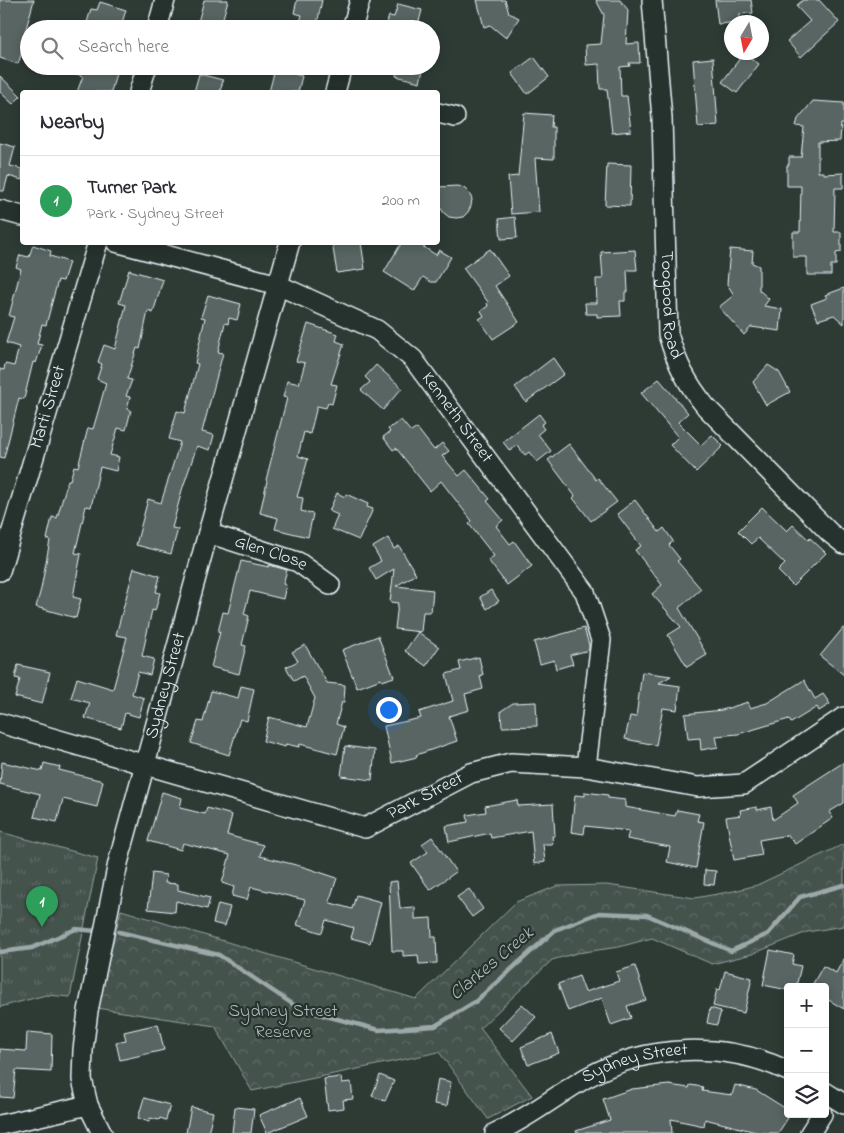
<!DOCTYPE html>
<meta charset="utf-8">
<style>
:root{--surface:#fff;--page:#f7f7f7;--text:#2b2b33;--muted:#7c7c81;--line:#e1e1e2;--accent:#8a5d65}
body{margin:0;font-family:"Indie Flower",sans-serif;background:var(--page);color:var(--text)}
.controls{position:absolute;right:15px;bottom:15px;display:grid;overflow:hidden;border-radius:5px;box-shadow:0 2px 12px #0003}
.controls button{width:45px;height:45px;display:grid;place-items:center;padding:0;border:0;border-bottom:1px solid var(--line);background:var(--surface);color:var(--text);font:25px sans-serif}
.compass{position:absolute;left:724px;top:15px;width:45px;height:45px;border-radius:50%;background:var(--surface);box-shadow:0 2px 12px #0003;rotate:190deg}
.you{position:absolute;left:388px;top:709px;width:18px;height:18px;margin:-12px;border:4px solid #fff;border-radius:50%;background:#1a73e8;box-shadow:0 0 0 8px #1a73e833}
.badge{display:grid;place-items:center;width:32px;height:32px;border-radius:50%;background:var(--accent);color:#fff;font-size:16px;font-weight:700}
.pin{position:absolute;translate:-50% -41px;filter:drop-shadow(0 1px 2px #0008)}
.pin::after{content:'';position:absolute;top:26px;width:18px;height:15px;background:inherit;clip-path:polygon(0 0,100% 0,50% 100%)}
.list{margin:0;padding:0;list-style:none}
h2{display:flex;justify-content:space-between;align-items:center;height:65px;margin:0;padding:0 20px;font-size:21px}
h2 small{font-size:16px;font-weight:400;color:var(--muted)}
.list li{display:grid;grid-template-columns:32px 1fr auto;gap:15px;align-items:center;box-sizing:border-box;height:90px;padding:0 20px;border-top:1px solid var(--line)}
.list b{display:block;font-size:19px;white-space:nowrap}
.list p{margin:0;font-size:16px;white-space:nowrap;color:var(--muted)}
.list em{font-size:16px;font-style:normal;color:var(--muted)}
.icon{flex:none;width:28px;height:28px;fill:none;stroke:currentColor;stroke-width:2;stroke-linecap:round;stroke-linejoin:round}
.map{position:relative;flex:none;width:844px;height:1133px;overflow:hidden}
.search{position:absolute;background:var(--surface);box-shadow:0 2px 12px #0003;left:20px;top:20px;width:420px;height:55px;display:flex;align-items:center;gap:12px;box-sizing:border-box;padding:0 18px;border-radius:28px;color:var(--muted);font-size:19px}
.panel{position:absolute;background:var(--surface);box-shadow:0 2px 12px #0003;left:20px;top:90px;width:420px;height:155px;border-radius:5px}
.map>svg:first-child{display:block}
.forest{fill:url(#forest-crowns);stroke:#96a2a3}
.park{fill:url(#park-tufts);stroke:#96a2a3}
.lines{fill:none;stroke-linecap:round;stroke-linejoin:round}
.stream{stroke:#9da8a9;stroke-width:4.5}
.building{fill:#596563;stroke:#e8f1f8}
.minor-casing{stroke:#e8f1f8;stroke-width:22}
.minor{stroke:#26332d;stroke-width:19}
.labels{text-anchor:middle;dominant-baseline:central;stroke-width:4.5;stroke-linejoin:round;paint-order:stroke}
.street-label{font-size:18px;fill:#e8f1f8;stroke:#26332d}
.park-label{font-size:18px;fill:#afb9bc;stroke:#26332d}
.water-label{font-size:19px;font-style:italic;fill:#b0babd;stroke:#26332d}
</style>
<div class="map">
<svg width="844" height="1133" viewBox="0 0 844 1133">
<defs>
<pattern id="forest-crowns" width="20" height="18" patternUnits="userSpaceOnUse" patternTransform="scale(1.25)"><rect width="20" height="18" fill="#45524e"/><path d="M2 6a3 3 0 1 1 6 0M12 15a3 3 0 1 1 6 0" fill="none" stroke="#606b68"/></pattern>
<pattern id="park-tufts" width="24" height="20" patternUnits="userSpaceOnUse" patternTransform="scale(1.25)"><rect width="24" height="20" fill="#45524e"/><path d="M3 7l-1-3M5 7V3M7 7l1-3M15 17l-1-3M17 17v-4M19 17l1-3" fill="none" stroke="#606b68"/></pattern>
</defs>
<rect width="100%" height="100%" fill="#2e3b35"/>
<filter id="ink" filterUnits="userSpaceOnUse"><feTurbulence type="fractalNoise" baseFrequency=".02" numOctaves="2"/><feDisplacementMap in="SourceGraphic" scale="10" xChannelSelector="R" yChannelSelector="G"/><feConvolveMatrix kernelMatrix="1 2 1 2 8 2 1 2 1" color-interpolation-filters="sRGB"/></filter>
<g filter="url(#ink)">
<path class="forest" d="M844,844V926L807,932L752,954L712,964L652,938L619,947L577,953L552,960L480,1028L532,1096L488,1119L439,1052L252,1091L215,1026L97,1008L121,910L416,999L516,902L557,886L607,885L695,898L734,891L757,885Z"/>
<path class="park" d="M0,832L98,858L70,997L46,995L0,1007Z"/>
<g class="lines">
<g class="stream">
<path d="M119,932L219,955L300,1009L379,1030L435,1026L475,1002L555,930L599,913L647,915L731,951L768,934L800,897L844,885"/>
<path d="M0,952L32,948L76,929L96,931"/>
</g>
</g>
<g class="building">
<path d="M0,0H34L24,36L27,37L18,64L0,58Z"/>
<path d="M204,0H228L220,29H206L197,26Z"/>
<path d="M297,0H322L316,29H298L302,15L294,13Z"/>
<path d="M477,0H505L509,13L519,18L506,38L490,25L484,27Z"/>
<path d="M596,0H620L628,10L626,44L639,43L640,63H629L630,66L620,67L621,96H627L631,131L612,133L607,89H600L599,64L586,65L585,45L601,44L604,15Z"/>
<path d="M715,0H751L753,13L740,14V22L718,24Z"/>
<path d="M803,0H819L839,22L801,57L787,41L810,21L796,6Z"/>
<path d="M100,2L126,10L120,29H85L91,9L97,10Z"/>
<path d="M398,4L422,10L418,25L423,26L422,29H385L389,16L394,17Z"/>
<path d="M744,53L759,64L737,93L722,82Z"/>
<path d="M534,57L549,77L527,94L512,73Z"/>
<path d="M713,58L718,125L698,127L693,60Z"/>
<path d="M61,66H118L111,92H77L83,76L60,69Z"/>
<path d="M398,66H424L420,82L396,76Z"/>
<path d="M275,69L302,76L298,92H269Z"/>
<path d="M199,74L223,80L220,92H194Z"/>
<path d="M0,76L21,96L13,104L0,92Z"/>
<path d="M813,101L844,103V124H841L840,141L818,142V172H824V174L843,173V188H835L834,232H841V252L836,253V265H831V275H807V257H793V232H800L801,186H787V165H789V157H801L804,127L796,126L798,119Z"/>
<path d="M524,113L552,115L551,127H554V159L535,158L539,212L511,214L508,177L518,176Z"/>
<path d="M0,143L15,147L10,166L22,169V180L8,176L4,191H0Z"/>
<path d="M607,164L631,165L630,206L605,205Z"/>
<path d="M458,186L464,188L469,193L472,199L471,206L468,212L463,217L456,218L449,217L444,213L438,204V187Z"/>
<path d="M515,217L517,238L501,239L499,219Z"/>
<path d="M332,242H361L365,269L337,273Z"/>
<path d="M402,242H416L436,255L439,250L451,257L436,282H431L423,277L414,291L384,272Z"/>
<path d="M33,245L51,251L50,256L69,262L63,281L58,280L46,325L42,324L37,344L42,345L36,363L33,362L24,399L19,398L4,458L0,457V369L4,370L5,364L14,366L19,347L6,343L14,317L9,316L21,269L16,267L20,255L29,257Z"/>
<path d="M490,249L509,276L495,286L519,322L493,339L479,319L484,316L481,311L488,306L487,303L488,302L463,268Z"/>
<path d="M730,249L753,251L752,263L759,266V290L769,299L764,306L782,309L780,331L751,327L744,335L719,307L734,295L727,284Z"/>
<path d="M635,250L637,270H627L628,292H625V301H620L621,316L597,317V314H586L585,303H597L596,279H603L601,252Z"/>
<path d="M129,270L163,280L153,313L148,311L140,349L137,348L127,379L132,380L126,396L130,397L127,409L131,410L126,430L118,428L110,455L119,457L116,471L100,467L91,507L86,506L75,553L81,554L73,597L81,599L76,618L36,607L41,589L50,540L47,539L52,517L57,518L68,480H70L74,466L78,467L88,428L93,429L98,412L106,383L97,379L102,364L98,362L104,345L115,349L126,305L119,303Z"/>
<path d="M844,288V324L834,315L818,320L811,304L827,298L825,295Z"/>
<path d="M208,295L241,304L237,320L229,318L228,324L225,323L218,352L223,353L202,432L214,435L210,450L197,446L182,490L172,528L178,529L171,554L136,545L148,499L161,503L180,442L169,439L177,411L185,413L198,364L195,363L205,318L201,317Z"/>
<path d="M308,324L338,334L336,341L344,344L331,384L337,385L332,404L328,403L326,408L317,406L310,434L304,432L298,456L308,459L297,497L303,498L301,511L313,514L308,537L275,529L278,518L260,513L267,481L266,480L287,398L283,397L287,381L299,384L305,363L296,361Z"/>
<path d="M553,358L564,374L526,402L515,387Z"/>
<path d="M376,365L402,388L383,410L361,390L370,382L365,377Z"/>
<path d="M768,365L779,372L790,392L766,405L753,382Z"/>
<path d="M659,379L688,413L678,422L701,445L712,435L723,446L696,472L670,445L678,437L641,393Z"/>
<path d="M539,414L545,422L541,425L544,429L538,434L551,451L537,462L529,452L525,455L517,445L510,451L503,442Z"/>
<path d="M401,420L411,432L417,428L434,450L442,443L449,451L442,456L459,476L466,470L490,499L487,501L503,520L496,526L510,544L514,541L532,566L507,585L488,560L494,556L469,524L472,521L441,481L430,491L396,448L393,450L383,437L390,432L388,429Z"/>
<path d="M569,444L596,480L598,478L617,502L591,521L573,498L575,496L548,460Z"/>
<path d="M337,493L345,497L346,494L368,504L367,507L373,509L359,540L332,529L338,515L329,511Z"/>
<path d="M635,500L659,532L664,528L673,541L669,545L680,559L677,561L701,589L679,608L707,655L687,667L668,635L681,627L652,594L662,585L635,550L641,546L617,514Z"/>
<path d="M762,507L787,531L793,525L809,540L810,538L826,553L793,586L778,571L785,564L758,538L751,544L738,531Z"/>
<path d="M388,538L394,549L399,546L416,574L396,586L433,590L431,612H423L421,632L395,629L398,603L390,602L394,569L376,580L369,568L381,561L373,547Z"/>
<path d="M241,561L269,567V565L287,570L283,584L286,585L283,599L250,591L244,614L249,616L242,645L246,646L239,674L211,667L220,632H218L223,612L228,613Z"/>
<path d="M134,568L160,576L156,592L160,593L155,611L152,610L142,656L154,659L150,675L138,672L132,694L144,698L139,717L125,713L121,728L85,718L90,703L71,698L77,678L113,689L127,637L116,635Z"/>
<path d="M491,590L499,601L487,609L480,597Z"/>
<path d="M844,627V675L820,656Z"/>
<path d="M584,628L589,645V650L570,655L573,664L556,669L554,660L540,664L534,642Z"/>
<path d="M418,632L439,647L426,666L405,651Z"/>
<path d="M378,636L394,677L382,681L381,679L357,688L342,650Z"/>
<path d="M305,645L327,683L345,685L344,702H342L336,724L344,727L337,754L300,744L299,747L286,744L285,747L263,741L269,717L307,727L315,698L303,676L294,681L286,667L298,661L292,652Z"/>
<path d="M479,657L483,675L480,676L483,689L465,694L469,710L449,716L457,741L416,755L417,757L392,763L384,726L421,718L419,712L453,701L446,674L461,670L459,662Z"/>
<path d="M18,665L50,672L42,704L15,697L20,679L15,678Z"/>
<path d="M642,672L671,676L659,683L680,686L677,710L663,708L656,745L625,739L630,716L636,717Z"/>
<path d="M804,680L815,699L823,694L830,704L819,711L817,707L791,723L789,719L738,734L716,736L718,747L701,750L700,738L688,739L685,714L722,710L748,702L750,708L767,703Z"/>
<path d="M241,686L254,689L247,721L240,719L229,755L191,743L198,721L203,722L211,691L238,698Z"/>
<path d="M536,702L537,726L502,727L501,711L513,703Z"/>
<path d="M345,746L375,750L372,780L341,776Z"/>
<path d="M2,762L42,771L44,763L60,767L59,770L103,781L97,807L63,799L57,822L34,817L40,794L0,784Z"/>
<path d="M844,762V803L829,812L833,818L795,844L788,835L759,840L762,855L734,860L726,817L741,815L740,810L757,807V810L771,807L773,820L798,803L793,795Z"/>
<path d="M162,792L182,798L180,808L205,814L207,808L232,815L227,835L263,845L260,856L304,867L337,878L329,902L331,903L352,909L356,895L381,902L370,943L351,938L354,928L326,920L322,933L297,925L305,900L251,887L247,900L232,896L234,887L222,883L230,855L183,843L181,850L148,841Z"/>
<path d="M585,792L608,795V798L625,800V807L675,816L677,810L699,814L697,821L704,822L696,868L667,862L670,847L627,839L629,831L585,826L584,834L571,832L575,795L585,796Z"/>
<path d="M517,800L518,806L553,804L555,836H552L553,844H543L545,862L534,864L531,831L491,838L490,833L449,842L446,826L468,822L467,815L486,812L485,806Z"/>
<path d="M432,837L456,872L430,890L411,863L428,852L422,844Z"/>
<path d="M705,870L716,871L714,885L704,884Z"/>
<path d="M152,873L166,875L165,883L178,884V890L210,898L207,909L176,901L175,912L148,909Z"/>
<path d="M397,881L400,908L415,907V919L431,918L432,937H436L437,963L419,964L418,955L403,956V951H392L389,882Z"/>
<path d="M469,889L483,909L472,917L457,897Z"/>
<path d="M218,904L230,907L225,926L213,923Z"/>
<path d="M770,950L794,955L792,964L801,966L796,987H788V990L763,985Z"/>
<path d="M844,958V1009L825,998V987H811L823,966L836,973Z"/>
<path d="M635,966L646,1000L627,1006L631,1018L611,1025L602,998L568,1011L558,984L579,976L585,992L619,981L616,972Z"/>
<path d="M725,971L752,978L744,1013L713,1006L717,989L720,990Z"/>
<path d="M522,1004L536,1017L513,1041L499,1028Z"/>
<path d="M710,1008L721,1011L717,1025L707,1023Z"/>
<path d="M158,1024L164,1050L120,1060L116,1042L126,1040L124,1032Z"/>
<path d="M27,1032L52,1034L51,1072L16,1070L13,1098L0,1097V1049L26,1051Z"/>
<path d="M552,1034L559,1053L528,1065L521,1047Z"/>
<path d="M380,1075L394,1081L385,1101L372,1096Z"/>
<path d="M341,1077L342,1083L351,1082L353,1099L343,1100L344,1108L328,1110L324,1079Z"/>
<path d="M438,1079L451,1082L447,1106L434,1104Z"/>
<path d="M669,1085L689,1088L690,1085L703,1087L702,1091L732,1095L735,1085L756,1090L788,1110V1118L778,1133H760L705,1119L704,1126L671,1119L672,1133H577L576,1131L610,1120L603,1099L632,1089Z"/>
<path d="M144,1098L170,1105L166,1120L160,1118L159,1120L150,1118L149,1122L138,1118Z"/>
<path d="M300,1098L308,1116L267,1133L259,1115Z"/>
<path d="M191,1107L213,1112L208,1133H186Z"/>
<path d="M235,1107L254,1109L251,1133H232Z"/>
</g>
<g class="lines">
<g class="minor-casing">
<g id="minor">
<path id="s1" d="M652,0L662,118L668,334C677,364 686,382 706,407L830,533L844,544"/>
<path d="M157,29L165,0"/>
<path d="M352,29L360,0"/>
<path d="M139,92L147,66"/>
<path d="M335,92L342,66"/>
<path d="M438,113L455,117"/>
<path d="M0,210L22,216"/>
<path id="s2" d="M116,242L278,285L377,330L413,359L585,592L601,640L586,767"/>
<path id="s3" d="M208,533L298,562L330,585"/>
<path id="s4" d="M0,571L98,242"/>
<path id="s5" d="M0,723L365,828L471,773L511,763L586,767L698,787L744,784L844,717"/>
<path d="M825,1092L844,1104"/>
<path d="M0,1125L88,1105"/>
<path id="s6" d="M102,1133L88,1105L82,1079L83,1050L88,1011L118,863L208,533L290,242"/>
<path id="s7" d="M495,1133C527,1119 555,1096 586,1078C647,1044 725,1041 788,1071"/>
<path d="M810,1133L822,1114"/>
</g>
</g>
<use href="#minor" class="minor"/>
</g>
</g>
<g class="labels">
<g class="street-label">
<text stroke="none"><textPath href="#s1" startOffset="306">Toogood Road</textPath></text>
<text stroke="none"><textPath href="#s4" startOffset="171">Marti Street</textPath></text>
<text stroke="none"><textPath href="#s2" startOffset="396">Kenneth Street</textPath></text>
<text stroke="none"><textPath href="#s3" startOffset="66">Glen Close</textPath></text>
<text stroke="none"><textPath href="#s6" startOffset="461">Sydney Street</textPath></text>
<text stroke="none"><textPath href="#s5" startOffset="448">Park Street</textPath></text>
<text stroke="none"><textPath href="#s7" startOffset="158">Sydney Street</textPath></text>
</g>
<g class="park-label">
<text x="283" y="1012">Sydney Street<tspan x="283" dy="21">Reserve</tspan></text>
</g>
<g class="water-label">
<text transform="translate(492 964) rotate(-40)">Clarkes Creek</text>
</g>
</g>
</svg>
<div class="controls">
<button>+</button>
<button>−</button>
<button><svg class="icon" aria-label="layers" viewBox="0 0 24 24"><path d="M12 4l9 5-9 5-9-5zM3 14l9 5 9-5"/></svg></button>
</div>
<svg class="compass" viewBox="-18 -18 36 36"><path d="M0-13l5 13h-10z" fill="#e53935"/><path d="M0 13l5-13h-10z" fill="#7c7c81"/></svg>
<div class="you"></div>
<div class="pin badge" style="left:42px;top:927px;background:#2e9e5b">1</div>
<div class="search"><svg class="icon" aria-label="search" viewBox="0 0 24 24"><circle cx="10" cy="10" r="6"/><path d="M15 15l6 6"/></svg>Search here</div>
<section class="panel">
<h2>Nearby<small></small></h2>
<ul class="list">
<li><span class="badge" style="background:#2e9e5b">1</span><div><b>Turner Park</b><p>Park · Sydney Street</p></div><em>200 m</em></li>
</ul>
</section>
</div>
